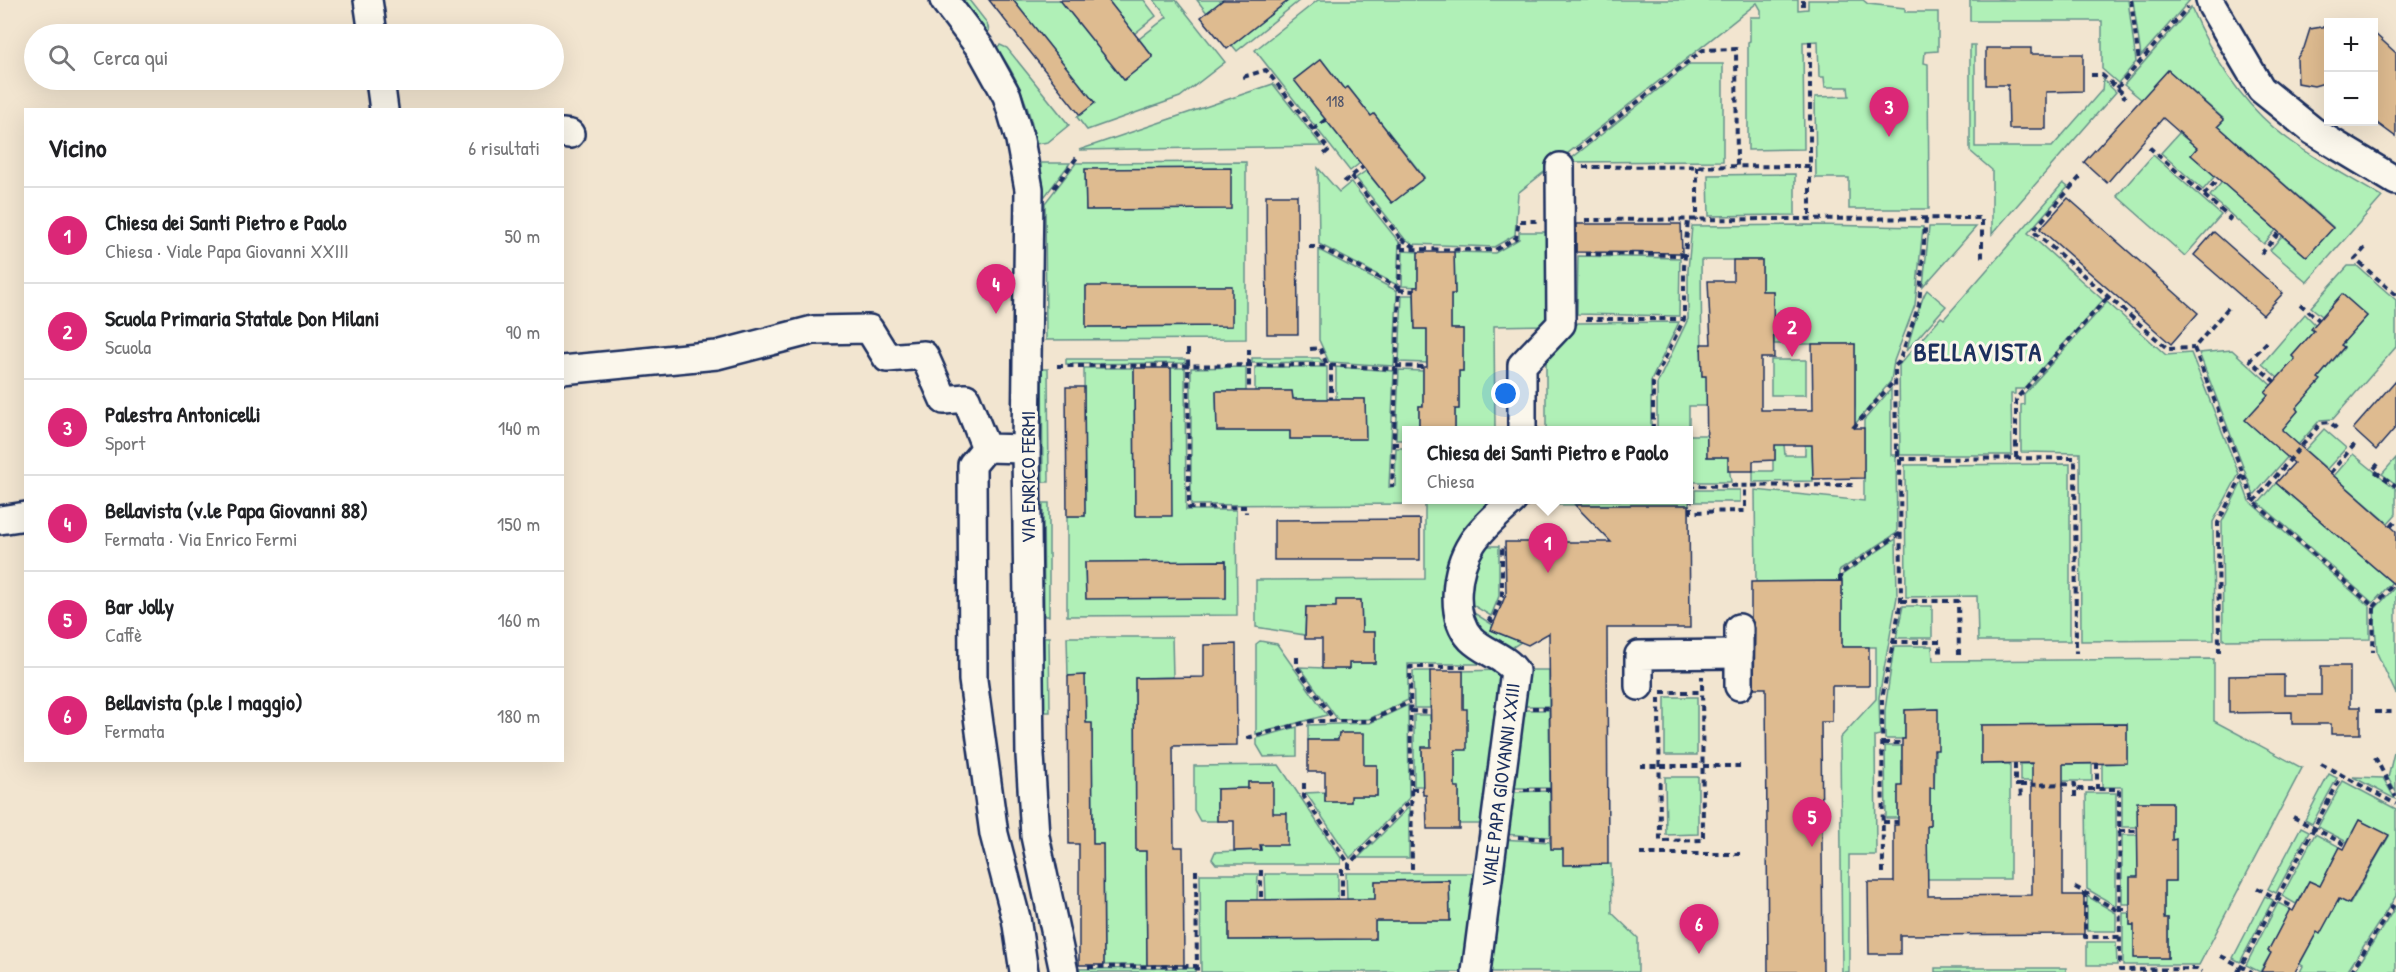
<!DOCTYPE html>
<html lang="it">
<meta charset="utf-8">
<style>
:root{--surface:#fff;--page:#f6f6f6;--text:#202124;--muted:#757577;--line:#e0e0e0;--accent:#db2777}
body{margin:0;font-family:"Patrick Hand",sans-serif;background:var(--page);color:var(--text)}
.controls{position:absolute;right:18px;top:18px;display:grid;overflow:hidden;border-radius:0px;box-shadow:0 6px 24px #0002}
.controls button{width:54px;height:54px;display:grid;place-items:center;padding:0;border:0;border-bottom:2px solid var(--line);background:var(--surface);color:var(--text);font:30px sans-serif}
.you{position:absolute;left:1506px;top:394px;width:21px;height:21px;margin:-15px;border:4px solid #fff;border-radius:50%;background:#1a73e8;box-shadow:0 0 0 9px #1a73e833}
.badge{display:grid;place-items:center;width:39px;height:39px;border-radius:50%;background:var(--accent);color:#fff;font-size:20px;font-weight:700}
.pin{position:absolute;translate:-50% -50px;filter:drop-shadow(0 2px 3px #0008)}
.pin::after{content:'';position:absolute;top:32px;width:21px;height:18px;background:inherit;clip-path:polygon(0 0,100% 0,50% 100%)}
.popup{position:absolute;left:1402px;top:426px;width:291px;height:78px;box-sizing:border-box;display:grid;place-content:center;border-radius:0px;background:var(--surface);filter:drop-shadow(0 2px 4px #0005);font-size:20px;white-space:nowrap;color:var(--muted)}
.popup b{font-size:22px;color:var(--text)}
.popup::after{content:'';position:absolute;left:50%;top:100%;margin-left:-12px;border:12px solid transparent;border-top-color:var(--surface)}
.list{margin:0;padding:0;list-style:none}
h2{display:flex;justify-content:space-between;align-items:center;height:78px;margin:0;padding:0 24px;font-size:26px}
h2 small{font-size:20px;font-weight:400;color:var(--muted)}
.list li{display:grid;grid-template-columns:39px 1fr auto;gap:18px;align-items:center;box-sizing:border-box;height:96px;padding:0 24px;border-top:2px solid var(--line)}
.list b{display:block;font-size:22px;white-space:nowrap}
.list p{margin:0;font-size:20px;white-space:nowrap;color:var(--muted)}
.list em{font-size:20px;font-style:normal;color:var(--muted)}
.icon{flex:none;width:33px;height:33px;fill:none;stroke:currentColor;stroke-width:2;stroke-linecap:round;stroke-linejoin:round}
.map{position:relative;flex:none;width:2396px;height:972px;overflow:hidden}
.search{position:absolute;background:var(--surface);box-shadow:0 6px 24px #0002;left:24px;top:24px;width:540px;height:66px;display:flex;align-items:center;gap:15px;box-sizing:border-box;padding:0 21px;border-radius:33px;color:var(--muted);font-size:22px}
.panel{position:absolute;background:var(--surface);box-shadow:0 6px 24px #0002;left:24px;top:108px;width:540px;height:654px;border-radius:0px}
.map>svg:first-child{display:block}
.green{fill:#b0f0b7;stroke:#66908a;stroke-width:1.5;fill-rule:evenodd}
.building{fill:#debb90;stroke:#1b2f5e;stroke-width:1.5}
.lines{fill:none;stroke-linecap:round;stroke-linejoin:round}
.minor-casing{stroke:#1b2f5e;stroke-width:32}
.path{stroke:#1b2f5e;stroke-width:4;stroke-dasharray:6 4.5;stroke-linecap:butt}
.minor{stroke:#fbf7ec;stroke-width:27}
.labels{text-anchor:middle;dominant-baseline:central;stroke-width:6;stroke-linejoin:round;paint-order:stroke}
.number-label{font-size:16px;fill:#4c526a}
.street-label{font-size:20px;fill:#1b2f5e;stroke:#fbf7ec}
.district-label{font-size:26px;font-weight:bold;letter-spacing:1.5px;fill:#1b2f5e;stroke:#fbf7ec}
</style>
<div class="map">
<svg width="2396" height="972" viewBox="0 0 2396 972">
<rect width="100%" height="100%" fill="#f2e5d0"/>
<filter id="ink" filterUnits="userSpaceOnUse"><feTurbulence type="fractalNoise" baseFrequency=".0167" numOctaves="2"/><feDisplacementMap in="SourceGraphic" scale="12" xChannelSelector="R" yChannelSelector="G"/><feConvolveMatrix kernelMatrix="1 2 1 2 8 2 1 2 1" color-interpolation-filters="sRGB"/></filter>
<g filter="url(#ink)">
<g class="green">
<path d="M958,0H969L987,23L989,31L985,34Z"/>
<path d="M1013,0H1060L1124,80L1153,57L1139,39L1167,17L1154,0H1176L1225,62L1180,97L1087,130L1077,117L1094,103Z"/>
<path d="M1108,0H1144L1156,16L1134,34Z"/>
<path d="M1197,0H1223L1207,13Z"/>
<path d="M1289,0H1300L1237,51L1232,45Z"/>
<path d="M1318,0H1798V10L1808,9V0H1863L1868,4L1905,8V12H1938V51L1925,52L1924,63L1928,64L1929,209H1849V178H1816L1815,97L1849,96L1848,87H1825L1824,77H1819L1818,41L1803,42L1804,149L1748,150V42L1750,41V17H1761V10L1757,3L1518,193L1515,235L1494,247L1413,244L1404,238L1356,178L1366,171L1392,203L1424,177L1374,114L1371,116L1348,87L1344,89L1321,59L1294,80L1360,163L1350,171L1255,50Z"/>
<path d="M1970,0H2128L2136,62L2118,83L2102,69V21H1970Z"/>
<path d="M2133,0H2190L2141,56Z"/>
<path d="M2191,8C2211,54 2236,95 2274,128C2306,155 2346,175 2382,197L2307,282L2270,250L2282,236L2307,257L2333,227L2218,126L2224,119L2168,70L2142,100L2124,85Z"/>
<path d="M1000,45L1007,48L1069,125L1048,142L1036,144C1031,111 1017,74 996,48Z"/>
<path d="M1970,45H1975V147H2052L2102,90L2103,80L2116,92L1992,234V170L1970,151Z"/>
<path d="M1690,64H1723V161L1567,162Z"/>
<path d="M1273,84L1322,146L1079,150Z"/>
<path d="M2179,133L2197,148L2191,155L2215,176L2203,190L2161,153Z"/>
<path d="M2153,155L2221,215L2185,256L2117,196Z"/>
<path d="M1246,162V339L1046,340L1045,203L1076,163ZM1085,170L1231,209L1086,210ZM1231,286L1232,326L1086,327V287Z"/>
<path d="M1041,163H1070L1045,196H1042Z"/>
<path d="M1318,168L1339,192L1351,182L1399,242L1397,285L1319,244Z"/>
<path d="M1795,174V215L1709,216L1708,175Z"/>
<path d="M2222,182L2276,230L2264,244L2210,196Z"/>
<path d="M2063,183L2068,187L2028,233L2103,300L2023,389H2015V394H2011L2012,455H1900L1899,365L1941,317L1944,319Z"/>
<path d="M1816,225L1923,227L1915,305L1894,361L1891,381L1851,429L1855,407V344H1774L1773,291H1762V260H1701L1702,376H1730L1738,406H1689V430H1657V384L1688,319V270L1692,226Z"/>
<path d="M1929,227H1976L1923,287Z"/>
<path d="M1519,232H1552V325L1494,326L1495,430H1455V409H1459V371H1463V329H1451V294L1455,293L1454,252L1495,253L1519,239Z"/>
<path d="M1319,250L1397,291L1394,366L1329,362L1319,340Z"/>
<path d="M1403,251L1418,252V287L1402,286Z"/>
<path d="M1578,256L1680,258L1679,316L1577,314Z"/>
<path d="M2348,266H2357L2396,300V347L2333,419L2320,420L2254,495L2199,353L2232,350L2271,385L2268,395L2246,420L2270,442L2298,411L2296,408L2320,380L2318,378L2344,348L2341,345L2367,316L2342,294L2322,316L2311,307Z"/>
<path d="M1927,290L1946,306L1906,351C1911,337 1920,299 1927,290Z"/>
<path d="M1402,295H1414L1415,329H1427V363L1399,362Z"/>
<path d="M2107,302L2166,355L2191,353L2239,474L2213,522L2214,640L2081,641L2080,453L2021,452V405L2024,404V394Z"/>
<path d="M2305,314L2315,324L2312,329L2314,331L2292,356L2295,359L2278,378L2262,364Z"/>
<path d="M1679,322L1651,381V430H1546V357L1578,323Z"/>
<path d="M1252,358H1319L1323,362L1252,363Z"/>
<path d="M1066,359H1185V363L1066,364Z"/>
<rect x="1771" y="360" width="35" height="35"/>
<path d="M1246,367V391H1216L1217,431H1290V439H1365V399H1336V367L1394,371L1389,487L1395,486L1396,448H1407V500H1495L1446,607C1447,643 1468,646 1495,664H1408V700L1369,719L1338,720L1300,667L1349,669V663H1375V632H1349L1362,629L1361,600H1337L1336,607H1306L1305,635L1256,627V580L1425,579V504L1191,505V368Z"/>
<path d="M1255,367H1327V399H1293L1292,391H1255Z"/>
<path d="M1084,368H1134L1135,516L1171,515V368H1185L1186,510H1236L1237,615L1067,616V516H1085ZM1226,561V598H1086L1085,563Z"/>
<path d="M1042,369H1048L1049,482H1043Z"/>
<path d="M1399,370L1423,371V406H1419V430H1407V440H1396Z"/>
<path d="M1891,389V455H1896L1897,533L1839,571V581L1756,582L1755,490L1864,501V420Z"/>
<path d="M2324,429L2346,448L2327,469L2305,450Z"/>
<path d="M1775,430L1784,445L1785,455H1805V445H1812L1813,481L1753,482V471H1773V460H1775Z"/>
<path d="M1689,435H1707V457H1728L1731,482H1689Z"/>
<path d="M2353,454L2396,489V514L2388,523L2334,476Z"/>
<path d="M2396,458V484L2382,474Z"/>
<path d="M2070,464V641H1978L1977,596L1906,597L1905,465Z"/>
<path d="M2242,482L2249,501L2370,607V639L2223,640L2222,522Z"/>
<path d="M2276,483L2392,582L2373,603L2259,503Z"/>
<rect x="1695" y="490" width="45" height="12"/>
<rect x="1548" y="500" width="141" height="5"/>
<path d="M1043,503H1049V616H1044Z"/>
<path d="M1896,539L1897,597L1879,697L1880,735L1875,736L1876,855H1849V972H1842L1840,738L1876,699V647H1842V575Z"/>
<path d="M1476,546H1499V596L1491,616L1464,600Z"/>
<path d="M2396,586V694L2377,653L2374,610Z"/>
<path d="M1463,606L1493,625L1491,630L1521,642L1507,651L1488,643Z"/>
<path d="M1903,606H1932V638H1896Z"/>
<path d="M1044,637H1049L1050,712H1044Z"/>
<path d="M1067,637H1172L1173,677L1135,678L1136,851H1146L1147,965H1104L1103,844H1093L1092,724L1086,723L1085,675L1068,676Z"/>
<path d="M1260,641L1277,644L1327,715L1256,734V644Z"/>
<path d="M1894,646H1932L1933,661L2214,659V721L2302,768L2199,965H2123V913H2130V925H2134L2135,958H2168V918H2164V881H2176L2175,840H2172V802H2138V827H2122V787H2102V764L2127,763V724L1981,725V764H2010V879H1927V826H1930V788H1934L1937,709L1905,710V739H1885V710Z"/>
<path d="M1501,670L1505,674L1485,824H1459V788L1455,787V750L1463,709V671Z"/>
<path d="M1523,670H1549V706H1518Z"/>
<path d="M1413,671H1430V708H1414Z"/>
<rect x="1665" y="697" width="32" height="58"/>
<path d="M1408,705L1409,798L1350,858L1306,793L1325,792V802H1351V796H1377V765H1351L1364,734L1339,733L1338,740H1308V725L1370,723Z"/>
<path d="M1518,710H1549L1550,788H1508Z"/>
<path d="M1414,715H1430V719H1433V747L1422,748L1423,786H1414Z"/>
<path d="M1297,727V756L1264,757L1257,745V738Z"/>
<path d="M2396,744V792L2388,778Z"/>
<path d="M1885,746H1902V786L1898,787V818H1886Z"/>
<rect x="2020" y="764" width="72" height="17"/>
<path d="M1279,765L1341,858V864H1216L1212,859L1215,852L1261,850L1260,814L1273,782H1248V788L1217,789V821H1200L1194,810V766Z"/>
<path d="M2329,774L2337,778L2312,824L2305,820Z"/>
<path d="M1665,777H1698V834L1666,835Z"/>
<path d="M2353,777L2383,778L2395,799Z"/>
<path d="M2343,781L2396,809V896L2347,972H2300L2303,966L2300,964L2317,932L2320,933L2339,899L2350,904L2389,836L2359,820L2347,842L2318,827Z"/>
<path d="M1550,791V837L1502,834L1507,792Z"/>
<path d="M2086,793H2116V906L2087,889Z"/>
<path d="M1409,807V858H1358Z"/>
<path d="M2301,827L2309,831L2276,893L2268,889Z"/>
<path d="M2315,834L2340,847L2320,886L2309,881L2296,904L2282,896Z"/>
<path d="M2122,835H2138L2142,877L2130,878V904H2122Z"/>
<path d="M1501,839L1550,842L1551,849H1563L1564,865L1611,864L1612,913L1638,938V972H1484Z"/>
<path d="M1346,873H1479L1466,972H1201L1200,874H1258L1257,900H1229V940L1375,939V921L1450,920L1449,880L1375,881V899H1347Z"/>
<path d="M1265,874H1338V899L1266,900Z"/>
<path d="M2087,896L2116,913V931H2087Z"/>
<path d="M2265,896L2273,900L2240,962L2233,958Z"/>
<path d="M2278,903L2290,909L2268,951L2271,953L2260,972L2246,965Z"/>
<path d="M2396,906V972H2354Z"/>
<path d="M2087,942H2116L2117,965H2087Z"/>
<path d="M1195,968V972H1074L1073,969Z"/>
<rect x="1935" y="968" width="131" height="4"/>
</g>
<g class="building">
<path d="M989,0H1013L1095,103L1080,115Z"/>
<path d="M1060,0H1108L1153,57L1124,80Z"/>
<path d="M1223,0H1289L1227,49L1201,17Z"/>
<path d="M2328,26V82L2314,86L2298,83L2297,58L2304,48L2310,29Z"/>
<path d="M2373,32L2396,53V137L2373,120Z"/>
<path d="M1986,48H2031V54H2083V91L2046,92V129H2009L2008,85H1986Z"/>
<path d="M1321,59L1344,89L1348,87L1371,116L1374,114L1424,178L1392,203L1294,80Z"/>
<path d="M2168,70L2224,120L2218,126L2333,228L2307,257L2191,155L2197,148L2163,118L2107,183L2084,162Z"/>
<path d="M1231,168V209L1086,210L1085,169Z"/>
<path d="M1266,195H1297L1298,334H1267Z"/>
<path d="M2068,198L2198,313L2171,344L2040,229Z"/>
<path d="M1576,224H1681L1682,253L1576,252Z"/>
<path d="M2214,232L2283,293L2263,315L2194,255Z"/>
<path d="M1418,252H1454L1455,294H1451V329H1463V371H1459V409H1455V430H1419V406H1423V367H1427V329H1415L1414,287H1418Z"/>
<path d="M1733,260H1762V291H1773L1774,358H1761V410H1813L1812,344H1855V428H1864V478L1813,479L1812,445H1775V460L1753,461V471H1728V457H1707L1706,376H1702L1701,344H1711L1708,281H1733Z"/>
<path d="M1086,286H1232V326L1086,327Z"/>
<path d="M2342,294L2367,316L2341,345L2344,347L2318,378L2321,380L2296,408L2298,411L2282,430L2396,531V586L2276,483L2294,463L2245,420L2268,395L2265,392L2295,359L2292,356L2314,331L2311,329Z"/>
<path d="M1134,368H1171L1172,516H1135Z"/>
<path d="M2396,380V427L2376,450L2353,429Z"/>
<path d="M1066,387H1084L1085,516H1067Z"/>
<path d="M1216,391H1292L1293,399H1365L1366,439H1290V431H1217Z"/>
<path d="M1575,505H1689L1690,628H1607L1608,864L1563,865V849H1551L1549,633L1528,645L1491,630L1506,594L1505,542H1611Z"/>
<path d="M1420,519V560H1274V520Z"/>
<path d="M1226,561V598L1086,599L1085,562Z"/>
<path d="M1842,581V647H1869V686H1832V722H1821L1823,972H1768L1766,688H1754L1755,628L1751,618V582Z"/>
<path d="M1336,600H1361L1362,632H1375V663H1349V669H1322V639H1305L1306,607H1336Z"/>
<path d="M1236,644L1237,745L1173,746L1174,847H1183L1184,965H1147L1146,851H1136L1135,678L1204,677V645Z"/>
<path d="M2321,666H2350V707H2360V734H2331V724H2292V712L2229,713V676L2284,675V695H2321Z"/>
<path d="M1430,671H1463V709H1467V750H1455V787H1459V829H1427L1426,795H1423L1422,747H1431Z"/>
<path d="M1085,675L1086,723H1092L1093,844H1103L1104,965H1079V844H1069L1068,676Z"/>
<path d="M1938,709V750H1934V788H1930V826H1927L1928,896L2032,895V763L1981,764V725L2127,724V763L2063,764V895H2084V934L1900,935V954H1869L1868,882H1894V825H1898V786H1902V739H1905V710Z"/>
<path d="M1339,733H1364V765H1377V796H1351V802H1325V772H1308V740H1338Z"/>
<path d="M1248,782H1273V813H1287V845H1260L1261,850L1234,851V821H1217V789L1248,788Z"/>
<path d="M2137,802H2172V840L2176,839V881H2164V918H2168V958H2134V925H2130V877H2138Z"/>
<path d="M2359,820L2389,835L2349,904L2339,899L2320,934L2317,932L2295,972H2261L2271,953L2268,951L2290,909L2293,911L2309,881L2320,886L2340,847L2344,849Z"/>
<path d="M1449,880L1450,921H1375V939L1229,940V900L1375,899V881Z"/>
</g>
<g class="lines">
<g class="minor-casing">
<g id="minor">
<path d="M368,0L373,34"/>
<path d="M944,0L981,49L1007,96L1020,140L1029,189L1026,449L1030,755L1035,836L1064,972"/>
<path d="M2210,0L2212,6L2261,89L2313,131L2396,181"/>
<path d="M380,80L384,110"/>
<path d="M562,133L570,134"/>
<path d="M562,370L717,355L813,330L869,329L887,358L924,355L944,400L966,398L986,448L1026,449"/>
<path d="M1522,430V365L1561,324L1560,167"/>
<path d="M986,448L972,465L973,680L994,834L1016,918L1024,972"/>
<path d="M0,520L26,516"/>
<path d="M1739,628V686"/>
<path d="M1639,686V655L1739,654"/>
<path d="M1476,972L1515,671C1504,656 1484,652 1471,639C1449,616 1456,568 1472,543C1482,527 1500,513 1513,500"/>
</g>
</g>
<g class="path">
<path d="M1803,0V10"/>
<path d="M2131,0L2139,62"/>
<path d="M1810,41V219"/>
<path d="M2091,75H2102L2125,95L2123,98"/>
<path d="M1243,77L1266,70L1329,150L1323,155"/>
<path d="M2117,88L2188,7"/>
<path d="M1313,130L1329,117"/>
<path d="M2149,147L2230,218L2226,223"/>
<path d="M1577,150L1703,50L1736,49L1737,166"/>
<path d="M1697,166V220"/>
<path d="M1583,167L1810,166"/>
<path d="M1351,176L1401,239L1392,487"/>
<path d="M2080,177L2033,231L2168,349L2194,348"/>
<path d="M1344,182L1363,167"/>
<path d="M1054,188L1078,156"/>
<path d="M2204,195L2218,179"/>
<path d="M1585,220L1982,218V258"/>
<path d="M1401,239L1417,248"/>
<path d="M1309,247H1319L1399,288"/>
<path d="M2365,248L2355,259L2396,295"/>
<path d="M1401,249L1495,250L1516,238L1519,221H1538"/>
<path d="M1585,254L1685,255"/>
<path d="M2261,254L2279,233"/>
<path d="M1399,290L1414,291"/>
<path d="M2300,304L2319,320"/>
<path d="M2228,308L2194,348L2254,502L2374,607L2373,652"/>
<path d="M1586,319H1684V267L1688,220"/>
<path d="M2267,342L2250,360L2275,382"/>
<path d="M1188,349L1189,508L1246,507V513"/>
<path d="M1249,349V391"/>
<path d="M1310,349L1320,348L1327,365"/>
<path d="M1331,365V399"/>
<path d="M1057,366L1327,365L1396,369"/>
<path d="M1396,366L1423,367"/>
<path d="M1853,428L1895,380"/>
<path d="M1653,430V383L1684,319"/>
<path d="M1393,444H1407"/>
<path d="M2016,458V399L2108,297"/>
<path d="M1900,459L2075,458L2076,653"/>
<path d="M2378,464L2373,470L2396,486"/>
<path d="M2330,473L2355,444"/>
<path d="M1689,486L1857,485"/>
<path d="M1691,486V512L1745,511V485"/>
<path d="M2254,502L2321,423L2330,422L2337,429"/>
<path d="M2391,526L2396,520"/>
<path d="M1840,581V574L1901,533"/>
<path d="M1901,601H1958L1959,654"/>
<path d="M2374,607L2396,581"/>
<path d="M1488,618L1492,621L1502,596V545"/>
<path d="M1892,642H1940V654"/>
<path d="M2219,653L2218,523L2243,474"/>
<path d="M1297,657V667L1335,721"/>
<path d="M1661,692H1702"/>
<path d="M1659,698L1660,841L1703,840L1702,676"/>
<path d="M1532,708H1550"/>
<path d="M1410,711L1430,712"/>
<path d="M2375,712H2396"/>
<path d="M1247,738L1311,721H1369L1410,702"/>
<path d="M1883,743H1902"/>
<path d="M2375,757L2396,797"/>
<path d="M2097,763V789"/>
<path d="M2015,764V785H2020L2021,797"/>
<path d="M2321,764L2396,804"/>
<path d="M1640,766H1740"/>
<path d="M1304,783V797L1349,864"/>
<path d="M2020,785L2075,784V789"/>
<path d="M1411,789H1423"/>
<path d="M1524,790H1550"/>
<path d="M2075,797V789H2119L2120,970L2197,969L2202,972"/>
<path d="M2293,817L2346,845"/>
<path d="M1883,822H1898"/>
<path d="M2119,831H2138"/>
<path d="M1518,837L1550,839"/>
<path d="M1640,854H1740"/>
<path d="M1342,869V899"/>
<path d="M1349,869V864L1410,801"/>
<path d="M1412,869L1410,667H1466"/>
<path d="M1196,870L1197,972"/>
<path d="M1261,870V900"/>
<path d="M1883,873L1882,699L1901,601L1900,459H1898V451L1896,452L1895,366L1899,362L1919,305L1926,218"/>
<path d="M2075,887L2119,911"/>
<path d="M2257,888L2295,908"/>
<path d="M2085,892V937H2120"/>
<path d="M2119,909H2130"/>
<path d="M2221,956L2252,972"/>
<path d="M1088,967L1197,966"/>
<path d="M2238,972L2342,775"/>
<path d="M2351,972L2396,901"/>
</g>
<use href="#minor" class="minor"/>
</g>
</g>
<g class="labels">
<g class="number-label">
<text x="1335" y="101">118</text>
</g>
<g class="street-label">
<text transform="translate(1027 477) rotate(-90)">VIA ENRICO FERMI</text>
<text transform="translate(1500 785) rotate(-83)">VIALE PAPA GIOVANNI XXIII</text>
</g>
<g class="district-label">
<text x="1978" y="351">BELLAVISTA</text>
</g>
</g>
</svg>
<div class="controls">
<button>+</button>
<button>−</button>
</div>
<div class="you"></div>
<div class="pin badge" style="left:1548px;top:573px">1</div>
<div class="popup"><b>Chiesa dei Santi Pietro e Paolo</b>Chiesa</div>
<div class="pin badge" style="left:1792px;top:357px">2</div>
<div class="pin badge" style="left:1889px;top:137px">3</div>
<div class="pin badge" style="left:996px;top:314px">4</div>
<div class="pin badge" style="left:1812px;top:847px">5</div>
<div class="pin badge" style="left:1699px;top:954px">6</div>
<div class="search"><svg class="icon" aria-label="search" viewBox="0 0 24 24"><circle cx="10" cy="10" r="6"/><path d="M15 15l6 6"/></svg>Cerca qui</div>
<section class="panel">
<h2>Vicino<small>6 risultati</small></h2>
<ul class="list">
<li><span class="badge">1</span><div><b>Chiesa dei Santi Pietro e Paolo</b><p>Chiesa · Viale Papa Giovanni XXIII</p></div><em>50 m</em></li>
<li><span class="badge">2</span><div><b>Scuola Primaria Statale Don Milani</b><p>Scuola</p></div><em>90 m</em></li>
<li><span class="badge">3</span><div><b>Palestra Antonicelli</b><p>Sport</p></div><em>140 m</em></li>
<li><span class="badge">4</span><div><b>Bellavista (v.le Papa Giovanni 88)</b><p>Fermata · Via Enrico Fermi</p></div><em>150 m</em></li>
<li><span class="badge">5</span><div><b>Bar Jolly</b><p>Caffè</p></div><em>160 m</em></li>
<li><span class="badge">6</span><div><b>Bellavista (p.le I maggio)</b><p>Fermata</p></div><em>180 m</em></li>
</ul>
</section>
</div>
